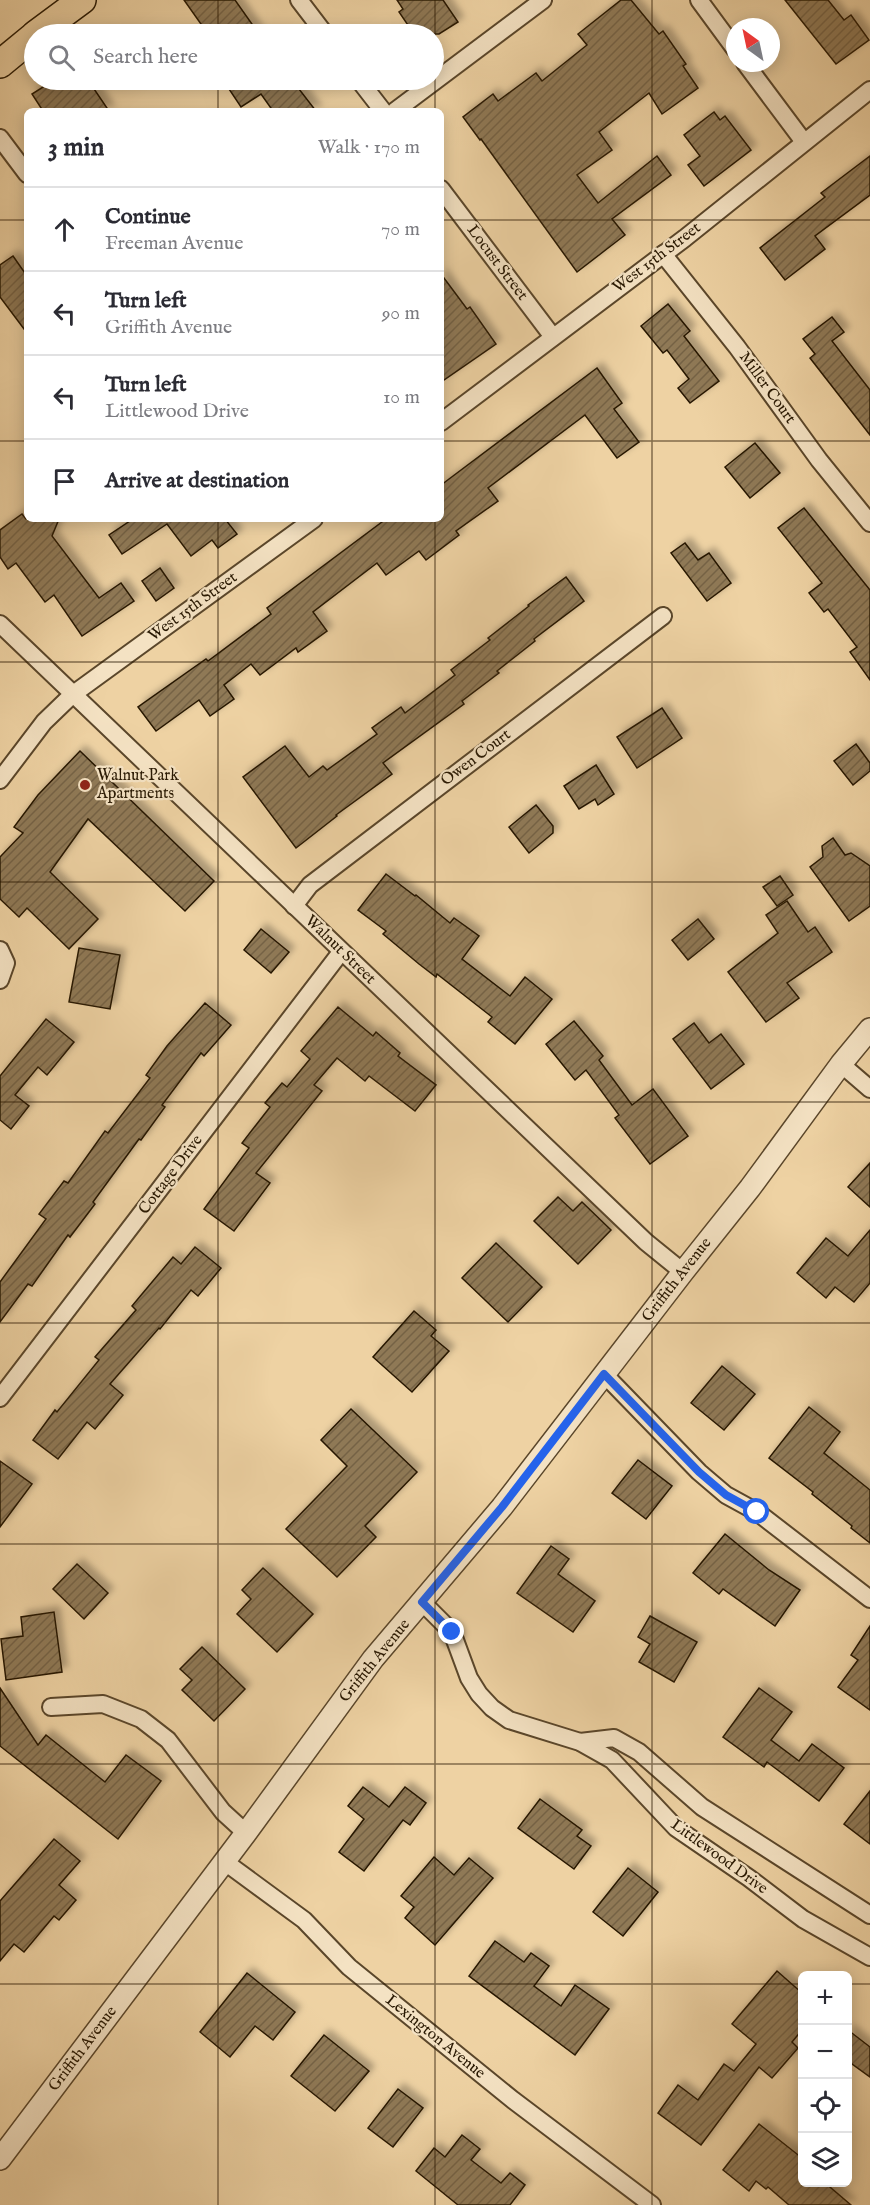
<!DOCTYPE html>
<meta charset="utf-8">
<style>
:root{--surface:#fff;--page:#f7f7f7;--text:#2b2b33;--muted:#7c7c81;--line:#e1e1e2}
body{margin:0;font-family:"IM FELL English",serif;background:var(--page);color:var(--text)}
.controls{position:absolute;right:18px;bottom:18px;display:grid;overflow:hidden;border-radius:9px;box-shadow:0 3px 15px #0003}
.controls button{width:54px;height:54px;display:grid;place-items:center;padding:0;border:0;border-bottom:2px solid var(--line);background:var(--surface);color:var(--text);font:30px sans-serif}
.compass{position:absolute;left:726px;top:18px;width:54px;height:54px;border-radius:50%;background:var(--surface);box-shadow:0 3px 15px #0003;rotate:327deg}
.stop{position:absolute;width:18px;height:18px;margin:-14px;border:4px solid #2563eb;border-radius:50%;background:#fff}
.stop.end{background:#2563eb;border-color:#fff;box-shadow:0 2px 6px #0008}
.list{margin:0;padding:0;list-style:none}
h2{display:flex;justify-content:space-between;align-items:center;height:78px;margin:0;padding:0 24px;font-size:26px}
h2 small{font-size:20px;font-weight:400;color:var(--muted)}
.list li{display:grid;grid-template-columns:39px 1fr auto;gap:18px;align-items:center;box-sizing:border-box;height:84px;padding:0 24px;border-top:2px solid var(--line)}
.list b{display:block;font-size:22px;white-space:nowrap}
.list p{margin:0;font-size:20px;white-space:nowrap;color:var(--muted)}
.list em{font-size:20px;font-style:normal;color:var(--muted)}
.icon{flex:none;width:33px;height:33px;fill:none;stroke:currentColor;stroke-width:2;stroke-linecap:round;stroke-linejoin:round}
.map{position:relative;flex:none;width:870px;height:2205px;overflow:hidden}
.search{position:absolute;background:var(--surface);box-shadow:0 3px 15px #0003;left:24px;top:24px;width:420px;height:66px;display:flex;align-items:center;gap:15px;box-sizing:border-box;padding:0 21px;border-radius:33px;color:var(--muted);font-size:22px}
.panel{position:absolute;background:var(--surface);box-shadow:0 3px 15px #0003;left:24px;top:108px;width:420px;height:414px;border-radius:9px}
.map>svg:first-child{display:block}
.building{fill:url(#building-hatch);stroke:#281802;stroke-width:1.5;filter:url(#shadow)}
.lines{fill:none;stroke-linecap:round;stroke-linejoin:round}
.minor-casing{stroke:#5a462a;stroke-width:20}
.tertiary-casing{stroke:#5a462a;stroke-width:24}
.primary-casing{stroke:#281802;stroke-width:30}
.minor{stroke:#f4e2c3;stroke-width:16}
.tertiary{stroke:#f4e2c3;stroke-width:21}
.primary{stroke:#eed2a3;stroke-width:27}
.route{stroke:#2563eb;stroke-width:8}
.grid{fill:none;stroke:#281802;stroke-width:1.5;stroke-opacity:0.55}
.poi-dot{fill:#8f2418;stroke:#f4e2c3;stroke-width:2}
.labels{text-anchor:middle;dominant-baseline:central;stroke-width:4.5;stroke-linejoin:round;paint-order:stroke}
.street-label{font-size:16px;fill:#281802;stroke:#f4e2c3}
.poi-label{font-size:16px;fill:#281802;stroke:#f4e2c3;text-anchor:start}
</style>
<div class="map">
<svg width="870" height="2205" viewBox="0 0 870 2205">
<defs>
<pattern id="building-hatch" width="6" height="6" patternUnits="userSpaceOnUse" patternTransform="scale(1.5)"><rect width="6" height="6" fill="#8f7956"/><path d="M-1 1l2-2M0 6l6-6M5 7l2-2" fill="none" stroke="#756245"/></pattern>
<filter id="shadow"><feDropShadow dx="5.5" dy="-5.5" stdDeviation="3" flood-color="#0004"/></filter>
</defs>
<rect width="100%" height="100%" fill="#eed2a3"/>
<filter id="stains"><feTurbulence type="fractalNoise" baseFrequency=".00333" numOctaves="4"/><feColorMatrix values="0 0 0 0 .2 0 0 0 0 .09 0 0 0 0 .02 0 0 0 .5 -.17"/></filter>
<radialGradient id="worn" r=".72"><stop offset=".6" stop-color="#630" stop-opacity="0"/><stop offset="1" stop-color="#630" stop-opacity=".3"/></radialGradient>
<g class="building">
<path d="M184,0H235L259,34H208Z"/>
<path d="M397,0H443L458,22L439,34H414L399,12L403,9Z"/>
<path d="M621,0H631L659,34L663,31L686,64L683,66L698,88L662,114L649,93L599,132L612,150L577,175L598,203L657,156L671,175L612,219L625,235L577,272L481,139L480,140L463,117L493,94L498,101L536,73L542,81L587,45L578,34Z"/>
<path d="M785,0H828L844,20L851,15L869,40L836,64Z"/>
<path d="M54,80H88L109,111H43L32,94Z"/>
<path d="M223,80H292L316,111H273L261,94L241,107Z"/>
<path d="M714,112L720,120L725,116L751,150L704,186L688,165L700,156L684,135Z"/>
<path d="M870,156V195L815,236L825,249L785,280L760,248L825,197L821,193Z"/>
<path d="M13,256L27,276V333L0,297V265Z"/>
<path d="M441,274L467,309L470,307L496,344L441,382Z"/>
<path d="M668,304L690,331L684,336L719,381L690,403L678,388L689,379L667,350L663,353L641,326Z"/>
<path d="M832,317L844,332L832,341L870,390V435L810,358L815,354L803,339Z"/>
<path d="M597,368L622,403L614,409L639,442L617,458L585,415L488,488L498,501L456,531L459,535L426,560L419,551L386,575L377,563L313,612L327,631L298,652L296,648L260,675L251,664L224,685L234,699L210,716L199,700L156,731L138,707L206,659L208,661L271,614L267,608L386,519H441V485Z"/>
<path d="M755,443L780,473L750,498L725,467Z"/>
<path d="M804,508L870,590V680L850,652L857,647L828,609L824,612L809,593L822,583L778,528Z"/>
<path d="M22,514L26,519H59L52,536L99,598L121,583L134,601L82,636L54,595L45,602L16,563L8,569L0,557V530Z"/>
<path d="M133,519H225L237,534L218,548L212,540L191,556L167,524L122,554L109,535Z"/>
<path d="M685,543L698,560L709,553L731,583L707,601L671,553Z"/>
<path d="M160,568L174,588L156,601L142,581Z"/>
<path d="M566,577L584,601L534,639L535,641L497,671L499,673L462,701L464,704L383,763L392,774L336,815L337,816L296,848L243,777L285,746L309,777L323,766L327,770L377,734L372,728L401,707L405,713L455,675L451,670L490,640L488,638L529,606L528,605Z"/>
<path d="M662,708L682,738L637,768L617,737Z"/>
<path d="M856,744L870,763V771L853,785L834,761Z"/>
<path d="M80,751L214,881L185,911L88,819L50,872L98,919L69,949L27,908L19,917L0,899V857L23,833L14,827L38,795Z"/>
<path d="M596,765L614,794L598,805L595,799L579,809L564,786Z"/>
<path d="M536,805L553,826V833L529,853L509,827Z"/>
<path d="M833,838L845,855L851,853L870,866V906L849,921L810,867L823,857L822,846Z"/>
<path d="M386,874L415,896L416,895L450,923L454,918L479,936L462,959L510,996L525,977L552,999L515,1044L488,1022L492,1017L437,974L436,977L419,964L383,934L386,931L358,910Z"/>
<path d="M780,876L793,895L777,906L763,887Z"/>
<path d="M787,901L808,932L815,927L832,952L787,983L799,998L766,1022L728,972L778,933L766,915Z"/>
<path d="M698,919L714,939L688,960L672,940Z"/>
<path d="M261,929L289,952L271,973L244,950Z"/>
<path d="M79,948L120,955L110,1009L69,1002Z"/>
<path d="M205,1003L231,1025L204,1056L201,1053L162,1105L165,1107L141,1140L139,1139L93,1202L95,1204L70,1237L68,1235L32,1286L28,1284L0,1322V1282L46,1219L39,1214L64,1181L68,1183L105,1131L108,1133L150,1078L146,1075L167,1046Z"/>
<path d="M338,1007L373,1036L376,1032L400,1053L398,1056L436,1085L415,1111L369,1076L365,1081L337,1058L314,1085L322,1091L256,1173L270,1183L234,1231L204,1209L249,1148L242,1143L270,1107L265,1103L282,1083L287,1087L310,1059L301,1051Z"/>
<path d="M46,1019L74,1042L47,1075L38,1067L15,1095L29,1106L11,1129L0,1120V1076Z"/>
<path d="M574,1021L603,1056L599,1060L632,1105L653,1089L688,1136L650,1164L615,1118L619,1115L586,1070L575,1080L546,1044Z"/>
<path d="M694,1023L709,1043L721,1034L744,1064L711,1089L673,1039Z"/>
<path d="M870,1163V1207L848,1187Z"/>
<path d="M558,1197L573,1211L582,1202L611,1230L578,1264L534,1221Z"/>
<path d="M870,1230V1283L854,1302L835,1287L826,1298L797,1273L826,1238L848,1256Z"/>
<path d="M496,1243L542,1287L508,1322L462,1278Z"/>
<path d="M195,1247L221,1268L198,1296L191,1290L160,1329L159,1328L110,1384L123,1395L95,1429L87,1422L58,1459L33,1440L55,1410L57,1412L99,1360L95,1357L136,1310L132,1306L173,1257L181,1264Z"/>
<path d="M414,1311L436,1330L431,1336L449,1351L412,1392L373,1357Z"/>
<path d="M722,1366L755,1394L724,1430L691,1403Z"/>
<path d="M809,1407L840,1432L824,1453L870,1490V1543L851,1528L852,1526L812,1494L813,1492L769,1458Z"/>
<path d="M351,1409L417,1472L365,1526L376,1537L337,1577L286,1529L347,1466L321,1440Z"/>
<path d="M638,1460L672,1486L646,1519L612,1493Z"/>
<path d="M0,1461L32,1484L0,1527Z"/>
<path d="M725,1534L769,1570L800,1590L775,1626L723,1589L719,1594L693,1573Z"/>
<path d="M551,1546L569,1559L558,1574L595,1601L573,1632L517,1593Z"/>
<path d="M77,1564L108,1593L84,1619L53,1589Z"/>
<path d="M263,1568L313,1614L277,1652L237,1614L251,1599L242,1590Z"/>
<path d="M54,1612L62,1672L6,1680L1,1639L23,1636L21,1617Z"/>
<path d="M650,1616L697,1642L674,1682L639,1662L650,1644L638,1637Z"/>
<path d="M870,1626V1710L838,1687L858,1660L851,1655Z"/>
<path d="M202,1647L245,1689L214,1721L182,1690L192,1680L180,1669Z"/>
<path d="M0,1688L38,1745L46,1735L105,1782L126,1755L161,1781L118,1839L0,1746Z"/>
<path d="M759,1688L792,1712L771,1740L799,1761L812,1744L844,1768L819,1801L767,1762L764,1767L723,1737Z"/>
<path d="M363,1787L389,1807L405,1787L426,1803L410,1825L403,1820L364,1871L339,1852L364,1819L348,1806Z"/>
<path d="M870,1791V1844L844,1824Z"/>
<path d="M540,1799L582,1830L577,1836L591,1846L574,1869L518,1828Z"/>
<path d="M54,1839L80,1861L59,1885L76,1900L59,1920L54,1916L24,1952L14,1944L0,1961V1901Z"/>
<path d="M434,1857L454,1875L469,1858L493,1878L435,1945L405,1918L414,1907L401,1896Z"/>
<path d="M628,1868L658,1892L623,1936L593,1912Z"/>
<path d="M495,1941L524,1962L531,1953L549,1966L534,1986L561,2006L575,1985L609,2009L575,2055L469,1976Z"/>
<path d="M777,1971L802,1993V2030L792,2042L798,2048L772,2078L759,2067L701,2145L658,2113L678,2085L698,2100L724,2064L734,2071L756,2044L732,2024Z"/>
<path d="M247,1973L295,2012L273,2040L255,2026L230,2057L200,2032Z"/>
<path d="M848,2030L870,2047V2077L848,2061Z"/>
<path d="M324,2035L369,2071L335,2111L291,2076Z"/>
<path d="M398,2089L423,2108L393,2147L368,2128Z"/>
<path d="M759,2124L802,2158V2182H824L851,2205H789L768,2187L766,2189L756,2181L749,2191L723,2170Z"/>
<path d="M462,2135L480,2149L471,2160L501,2183L510,2173L525,2185L510,2205H458L416,2171L434,2148L445,2157Z"/>
</g>
<g class="lines">
<g class="minor-casing">
<g id="minor">
<path d="M299,0L325,34"/>
<path d="M699,0L735,49"/>
<path d="M745,63L804,142"/>
<path d="M359,80L383,111"/>
<path d="M395,111L543,0"/>
<path d="M0,138L27,174"/>
<path d="M441,189L553,337"/>
<path d="M663,254L737,347L819,460L870,523"/>
<path d="M441,422L685,238L870,90"/>
<path d="M0,624L646,1242L683,1272"/>
<path d="M0,780L44,722L72,695L314,519"/>
<path d="M294,906L310,885L663,616"/>
<path d="M0,950L6,963L0,980"/>
<path d="M841,1064L870,1089"/>
<path d="M604,1374L699,1472L726,1495L757,1512L870,1599"/>
<path d="M0,1398L341,952"/>
<path d="M422,1602L452,1632L469,1678L479,1694L492,1708L509,1720L580,1742L612,1760L676,1828L749,1878L803,1919L870,1957"/>
<path d="M51,1707L103,1704L141,1719L168,1740L223,1812L246,1833"/>
<path d="M580,1742L614,1738L639,1752L702,1807L870,1915"/>
<path d="M225,1862L304,1920L349,1967L513,2100L652,2205"/>
</g>
</g>
<g class="tertiary-casing">
<path id="tertiary" d="M0,2159L246,1833L373,1659L502,1507L683,1272L750,1188L841,1064L870,1029"/>
</g>
<g class="primary-casing">
<g id="primary">
<path d="M36,34L82,0"/>
<path d="M0,64L34,36"/>
</g>
</g>
<use href="#minor" class="minor"/>
<use href="#tertiary" class="tertiary"/>
<use href="#primary" class="primary"/>
</g>
<g class="lines">
<path class="route" d="M452,1632L422,1602L502,1507L604,1374L699,1472L726,1495L757,1512"/>
</g>
<path class="grid" d="M218,0V34M435,0V111M652,0V2205M218,80V111M0,220H27M441,220H870M0,441H27M441,441H870M218,519V2205M435,519V2205M0,662H870M0,882H870M0,1102H870M0,1323H870M0,1544H870M0,1764H870M0,1984H802M848,1984H870"/>
<circle class="poi-dot" cx="85" cy="785" r="6"/>
<g class="labels">
<g class="street-label">
<text transform="translate(657 258) rotate(-37)">West 15th Street</text>
<text transform="translate(497 263) rotate(53)">Locust Street</text>
<text transform="translate(767 388) rotate(54)">Miller Court</text>
<text transform="translate(193 607) rotate(-36)">West 15th Street</text>
<text transform="translate(476 758) rotate(-37)">Owen Court</text>
<text transform="translate(340 950) rotate(44)">Walnut Street</text>
<text transform="translate(171 1175) rotate(-53)">Cottage Drive</text>
<text transform="translate(677 1280) rotate(-52)">Griffith Avenue</text>
<text transform="translate(375 1661) rotate(-51)">Griffith Avenue</text>
<text transform="translate(719 1857) rotate(36)">Littlewood Drive</text>
<text transform="translate(435 2037) rotate(39)">Lexington Avenue</text>
<text transform="translate(83 2049) rotate(-53)">Griffith Avenue</text>
</g>
<g class="poi-label">
<text x="97" y="776">Walnut Park<tspan x="97" dy="18">Apartments</tspan></text>
</g>
</g>
<rect width="100%" height="100%" filter="url(#stains)"/>
<rect width="100%" height="100%" fill="url(#worn)"/>
</svg>
<div class="controls">
<button>+</button>
<button>−</button>
<button><svg class="icon" aria-label="locate" viewBox="0 0 24 24"><circle cx="12" cy="12" r="6"/><path d="M12 2v4M12 18v4M2 12h4M18 12h4"/></svg></button>
<button><svg class="icon" aria-label="layers" viewBox="0 0 24 24"><path d="M12 4l9 5-9 5-9-5zM3 14l9 5 9-5"/></svg></button>
</div>
<svg class="compass" viewBox="-18 -18 36 36"><path d="M0-13l5 13h-10z" fill="#e53935"/><path d="M0 13l5-13h-10z" fill="#7c7c81"/></svg>
<div class="stop" style="left:757px;top:1512px"></div>
<div class="stop end" style="left:452px;top:1632px"></div>
<div class="search"><svg class="icon" aria-label="search" viewBox="0 0 24 24"><circle cx="10" cy="10" r="6"/><path d="M15 15l6 6"/></svg>Search here</div>
<section class="panel">
<h2>3 min<small>Walk · 170 m</small></h2>
<ul class="list">
<li><svg class="icon" aria-label="ahead" viewBox="0 0 24 24"><path d="M12 20V5M6 11l6-6 6 6"/></svg><div><b>Continue</b><p>Freeman Avenue</p></div><em>70 m</em></li>
<li><svg class="icon" aria-label="left" viewBox="0 0 24 24"><path d="M17 20v-9H6M10 6l-5 5 5 5"/></svg><div><b>Turn left</b><p>Griffith Avenue</p></div><em>90 m</em></li>
<li><svg class="icon" aria-label="left" viewBox="0 0 24 24"><path d="M17 20v-9H6M10 6l-5 5 5 5"/></svg><div><b>Turn left</b><p>Littlewood Drive</p></div><em>10 m</em></li>
<li><svg class="icon" aria-label="arrive" viewBox="0 0 24 24"><path d="M6 21V4h12l-3 4 3 4H6"/></svg><div><b>Arrive at destination</b></div></li>
</ul>
</section>
</div>
